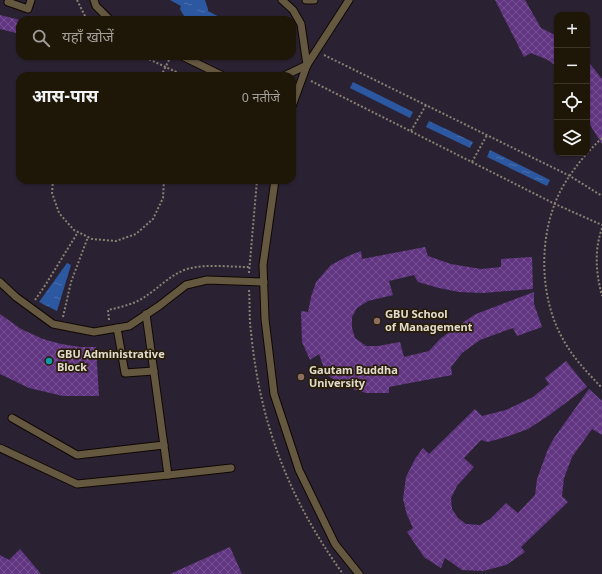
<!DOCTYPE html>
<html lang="hi">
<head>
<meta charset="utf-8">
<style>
  :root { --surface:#1e1606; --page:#2b2314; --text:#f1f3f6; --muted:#a19f9b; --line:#3c3528 }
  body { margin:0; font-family:Georgia,"Noto Sans Devanagari",serif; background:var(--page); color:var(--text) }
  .controls { position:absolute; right:12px; top:12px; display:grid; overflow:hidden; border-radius:8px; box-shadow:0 1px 3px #0004 }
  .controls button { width:36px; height:36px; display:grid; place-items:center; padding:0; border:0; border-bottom:1px solid var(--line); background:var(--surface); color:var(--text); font:20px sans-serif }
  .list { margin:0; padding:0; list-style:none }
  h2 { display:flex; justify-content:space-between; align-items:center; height:52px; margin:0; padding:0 16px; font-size:17px }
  h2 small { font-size:13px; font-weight:400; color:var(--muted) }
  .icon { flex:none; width:22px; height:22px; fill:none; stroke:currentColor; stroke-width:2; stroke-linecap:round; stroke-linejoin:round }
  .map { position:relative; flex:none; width:602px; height:574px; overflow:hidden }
  .search { position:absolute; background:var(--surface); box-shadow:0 1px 3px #0004; left:16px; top:16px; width:280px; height:44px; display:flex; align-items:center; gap:10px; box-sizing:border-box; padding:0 14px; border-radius:12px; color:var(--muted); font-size:15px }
  .panel { position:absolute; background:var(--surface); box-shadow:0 1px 3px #0004; left:16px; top:72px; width:280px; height:112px; border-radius:12px }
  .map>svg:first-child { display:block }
</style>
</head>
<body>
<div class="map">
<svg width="602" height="574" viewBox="0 0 602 574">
  <defs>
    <pattern id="water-ripples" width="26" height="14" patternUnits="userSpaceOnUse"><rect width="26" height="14" fill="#2b58a0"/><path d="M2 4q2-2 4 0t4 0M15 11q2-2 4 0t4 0" fill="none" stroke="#496fac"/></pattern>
    <pattern id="building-cross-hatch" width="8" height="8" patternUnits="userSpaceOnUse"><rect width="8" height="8" fill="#613581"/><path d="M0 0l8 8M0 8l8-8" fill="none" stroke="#775292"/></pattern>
  </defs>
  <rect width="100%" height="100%" fill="#281d08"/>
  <!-- education -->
  <path fill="#2a2232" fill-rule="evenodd" d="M0,0H602V574H0ZM557,15H587V153H557ZM20,20H292V56H20ZM20,76H292V180H20Z"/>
  <!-- water -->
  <g fill="url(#water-ripples)">
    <path d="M170,0H205L208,9V11L225,20H212L205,17L202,20C188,20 187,22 180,9L181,6Z"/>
    <polygon points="353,82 413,112 410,118 350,88"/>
    <polygon points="429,121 473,142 470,148 426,127"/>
    <polygon points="490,150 550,180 547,186 487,157"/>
    <polygon points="67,263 71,265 57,311 39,302"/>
  </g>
  <!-- building -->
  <g fill="url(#building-cross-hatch)">
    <polygon points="495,0 525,0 541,28 557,36 557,67 548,60 531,53 524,57"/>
    <polygon points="0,15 20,20 20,34 0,29"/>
    <polygon points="587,60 602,79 602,144 587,120"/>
    <polygon points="425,247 428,256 451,264 481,269 501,267 501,259 532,257 533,289 483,293 459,292 439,288 418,282 414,275 389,281 393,295 368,301 357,308 352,317 352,328 355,338 366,346 378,346 400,342 404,357 429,351 440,339 465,321 476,314 534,292 534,304 542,327 517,336 513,328 480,340 462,353 451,367 452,375 389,387 389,393 366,393 343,386 326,374 319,354 310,360 302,342 301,311 308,312 311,297 316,282 331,265 348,256 361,251 362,259"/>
    <polygon points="0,314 21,329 43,339 61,344 80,347 96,347 99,396 63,396 29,388 0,374"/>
    <polygon points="566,361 587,387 548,416 528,429 509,436 488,442 481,440 464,458 474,467 457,486 451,498 452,509 458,518 466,524 480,525 490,519 506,503 518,513 535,495 537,479 548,449 554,438 589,389 602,401 602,435 592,429 572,457 564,478 562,496 568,502 521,547 525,552 506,565 483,571 462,570 445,558 441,568 424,557 407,532 413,528 407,515 403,499 406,477 415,459 423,448 429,454 475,409 482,416 506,410 533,397 549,384 545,378"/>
    <polygon points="230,547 242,574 170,574"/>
    <polygon points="20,549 41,574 0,574 0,555 9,560"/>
  </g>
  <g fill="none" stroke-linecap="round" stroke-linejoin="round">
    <!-- service casing -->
    <g stroke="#100700" stroke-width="9">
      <g id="service">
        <polyline points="94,0 96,6 110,20"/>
        <polyline points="282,0 293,10 301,24 307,65"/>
        <polyline points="306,0 314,0"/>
        <polyline points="8,2 28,9 31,0"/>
        <polyline points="182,56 223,76"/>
        <polyline points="284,76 307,65"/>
        <polyline points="292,106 307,65 349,0"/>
        <polyline points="275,180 263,265 265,319 274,394 299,470 335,544 359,574"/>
        <polyline points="0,282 16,297 53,324 94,332 129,326 159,306 186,285 207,280 264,282"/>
        <polyline points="117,328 125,373 154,371"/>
        <polyline points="12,418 77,455 164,445"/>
        <polyline points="0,448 77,484 168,475 146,314"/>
        <polyline points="168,475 231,468"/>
      </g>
    </g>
    <!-- path -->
    <g stroke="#8a8170" stroke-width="2" stroke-dasharray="2 2" stroke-linecap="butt">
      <polyline points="77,0 87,20"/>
      <polyline points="324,55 570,176 602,196"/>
      <polyline points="142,56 185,76"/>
      <polyline points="161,76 171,56"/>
      <polyline points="311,81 555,204 602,225"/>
      <polyline points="411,131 426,105"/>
      <path d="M602,138C586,153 573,169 562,188C538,232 538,297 564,341C574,359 588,373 602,388"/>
      <polyline points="472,162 487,135"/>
      <polyline points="53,180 52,193 59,213 74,230 92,239 116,241 136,234 153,219 163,198 164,180"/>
      <path d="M602,228C594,251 596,273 602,296"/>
      <polyline points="249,273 257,180"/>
      <path d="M249,290C250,304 249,318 251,332C260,424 289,499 343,574"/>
      <polyline points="35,300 46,284 78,232"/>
      <polyline points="63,317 71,282 88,237"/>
      <path d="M109,320L108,310C121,307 135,304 146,296C160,287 173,272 191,268C209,264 231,267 250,267"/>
    </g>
    <!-- service -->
    <use href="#service" stroke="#645841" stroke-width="7"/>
  </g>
  <!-- markers -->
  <g fill="#8d6e63" stroke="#281d08" stroke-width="1.5">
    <circle cx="377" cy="321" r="4"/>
    <circle cx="301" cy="377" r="4"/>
  </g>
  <circle fill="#0f9aa8" stroke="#281d08" stroke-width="1.5" cx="49" cy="361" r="4"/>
  <g text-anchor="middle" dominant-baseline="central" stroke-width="3.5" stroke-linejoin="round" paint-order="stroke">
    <!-- poi labels -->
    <g font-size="11" font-weight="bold" fill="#e1dacd" stroke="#281d08" text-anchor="start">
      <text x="385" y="315">GBU School<tspan x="385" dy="13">of Management</tspan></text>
      <text x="57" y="355">GBU Administrative<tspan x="57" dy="13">Block</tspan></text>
      <text x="309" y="371">Gautam Buddha<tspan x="309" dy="13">University</tspan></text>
    </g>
  </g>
</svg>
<div class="controls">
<button>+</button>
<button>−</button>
<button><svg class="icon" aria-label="locate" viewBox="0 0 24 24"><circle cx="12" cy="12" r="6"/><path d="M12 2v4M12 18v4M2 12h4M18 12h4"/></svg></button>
<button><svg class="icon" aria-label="layers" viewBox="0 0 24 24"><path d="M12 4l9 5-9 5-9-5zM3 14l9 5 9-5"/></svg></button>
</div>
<div class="search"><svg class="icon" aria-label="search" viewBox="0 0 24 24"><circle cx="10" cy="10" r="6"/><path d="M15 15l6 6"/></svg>यहाँ खोजें</div>
<section class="panel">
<h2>आस-पास<small>0 नतीजे</small></h2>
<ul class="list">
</ul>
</section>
</div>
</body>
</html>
